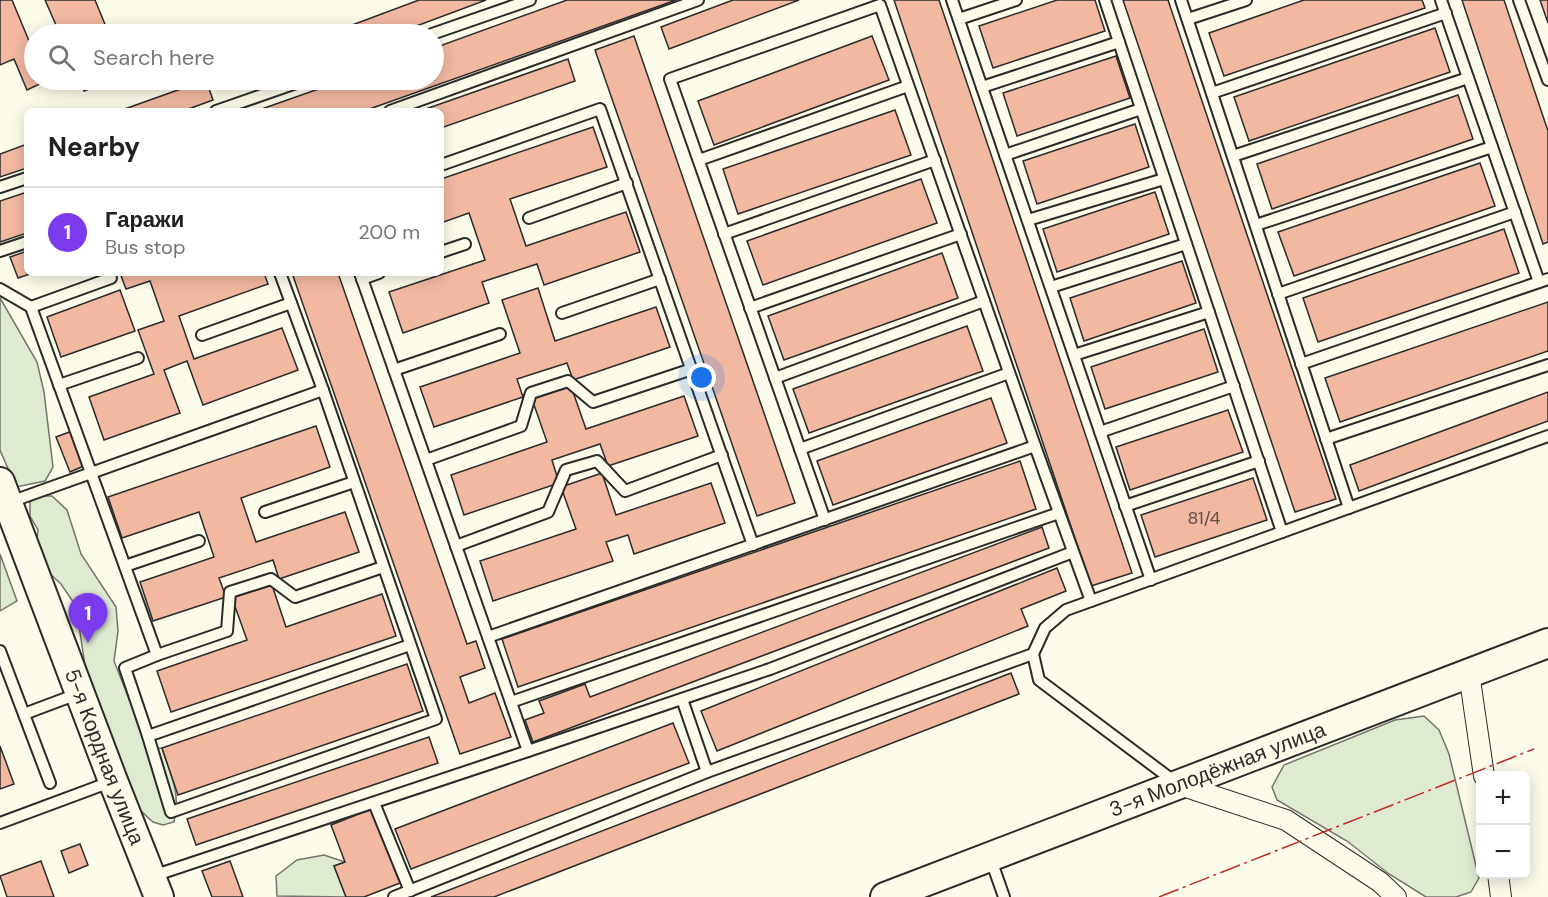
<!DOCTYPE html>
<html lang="en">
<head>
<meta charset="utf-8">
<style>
  :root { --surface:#fff; --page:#f6f6f6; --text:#202124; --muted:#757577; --line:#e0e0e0; --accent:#7c3aed }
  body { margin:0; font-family:"DM Sans",sans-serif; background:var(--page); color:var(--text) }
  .controls { position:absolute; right:18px; bottom:18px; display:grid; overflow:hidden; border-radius:9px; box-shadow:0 3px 15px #0003 }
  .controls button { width:54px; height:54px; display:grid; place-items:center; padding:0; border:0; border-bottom:2px solid var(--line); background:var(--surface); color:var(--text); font:30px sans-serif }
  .you { position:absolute; left:702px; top:378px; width:21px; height:21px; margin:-15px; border:4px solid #fff; border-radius:50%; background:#1a73e8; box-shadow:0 0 0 9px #1a73e833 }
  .badge { display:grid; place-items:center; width:39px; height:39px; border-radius:50%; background:var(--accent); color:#fff; font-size:20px; font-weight:700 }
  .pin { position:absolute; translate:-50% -50px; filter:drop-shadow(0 2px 3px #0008) }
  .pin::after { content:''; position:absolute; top:32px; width:21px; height:18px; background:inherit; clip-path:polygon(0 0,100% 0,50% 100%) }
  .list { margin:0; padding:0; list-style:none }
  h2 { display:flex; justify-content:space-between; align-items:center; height:78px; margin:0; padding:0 24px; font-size:26px }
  h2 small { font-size:20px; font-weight:400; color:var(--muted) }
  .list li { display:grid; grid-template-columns:39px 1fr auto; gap:18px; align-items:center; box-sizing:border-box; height:90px; padding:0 24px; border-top:2px solid var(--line) }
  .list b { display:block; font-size:22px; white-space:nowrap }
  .list p { margin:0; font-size:20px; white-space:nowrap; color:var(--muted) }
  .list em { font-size:20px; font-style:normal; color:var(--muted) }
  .icon { flex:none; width:33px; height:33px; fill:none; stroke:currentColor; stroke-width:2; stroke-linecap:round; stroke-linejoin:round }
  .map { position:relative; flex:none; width:1548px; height:897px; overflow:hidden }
  .search { position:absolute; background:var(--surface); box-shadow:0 3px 15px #0003; left:24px; top:24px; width:420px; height:66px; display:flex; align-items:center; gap:15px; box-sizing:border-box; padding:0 21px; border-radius:33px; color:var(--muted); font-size:22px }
  .panel { position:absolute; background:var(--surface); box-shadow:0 3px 15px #0003; left:24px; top:108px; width:420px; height:168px; border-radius:9px }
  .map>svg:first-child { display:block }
</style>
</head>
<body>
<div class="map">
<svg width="1548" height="897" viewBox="0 0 1548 897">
  <rect width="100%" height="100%" fill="#fdfbea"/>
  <!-- green -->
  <g fill="#deebd1" stroke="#74746e" stroke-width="1.5">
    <polygon points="0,298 37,362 44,392 53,467 45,481 16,487 0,450"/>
    <path d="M39,496H52L67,510L81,554L116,607L118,631L114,661L142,732L155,749L162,748C171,777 181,792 174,822L163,825L153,822L130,801L92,712L76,606L61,584L48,572L36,549L38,530L30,516V502Z"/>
    <polygon points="0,554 17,601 0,611"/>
    <polygon points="1424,716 1439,730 1449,754 1479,878 1471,892 1456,897 1426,897 1389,874 1347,841 1277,800 1272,787 1284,765 1395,720"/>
    <polygon points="324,855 345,862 334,866 346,897 277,896 276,876 297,860"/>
  </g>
  <!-- building -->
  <g fill="#f2b8a0" stroke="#2b2b2b" stroke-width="1.5">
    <polygon points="0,0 12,0 34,53 34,80 45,80 46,81 27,90 14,59 0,65"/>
    <polygon points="45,0 95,0 109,34 60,34"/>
    <polygon points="419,0 486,0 395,34 328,34"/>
    <polygon points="567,0 676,0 364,111 256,111 344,80 434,80 434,48"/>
    <polygon points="733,0 799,0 669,49 661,27"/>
    <polygon points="894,0 939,0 1132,573 1091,586"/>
    <polygon points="1057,0 1095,0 1105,31 993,68 979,26"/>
    <polygon points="1123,0 1168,0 1336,499 1295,512"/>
    <polygon points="1304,0 1422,0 1425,8 1224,76 1209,33"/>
    <polygon points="1462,0 1504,0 1548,131 1548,242 1543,244"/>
    <polygon points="1540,0 1548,0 1548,23"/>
    <polygon points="1435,28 1450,72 1249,141 1234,97"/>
    <polygon points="634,36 795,503 757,516 595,50"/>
    <polygon points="872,36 889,80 714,145 698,101"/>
    <polygon points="1116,56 1130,98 1017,136 1003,93"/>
    <polygon points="568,59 575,81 441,128 441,111 420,111"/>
    <polygon points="79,80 107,80 108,82 84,91"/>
    <polygon points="206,80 213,100 183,111 119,111"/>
    <polygon points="246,80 276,80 250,89"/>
    <polygon points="1458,95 1473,139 1272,209 1257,164"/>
    <polygon points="895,110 911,155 738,214 723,169"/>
    <polygon points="1135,124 1149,167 1037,204 1023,161"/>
    <polygon points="593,127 607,167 510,199 526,246 626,212 640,252 544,285 537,264 482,282 489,303 403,333 389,292 485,260 469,213 441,223 441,179"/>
    <polygon points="27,144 27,168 0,177 0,154"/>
    <polygon points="1480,163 1495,206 1294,276 1278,232"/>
    <polygon points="921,179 937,223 763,285 747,241"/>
    <polygon points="27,192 27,233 0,242 0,201"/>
    <polygon points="1155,192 1169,234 1057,272 1043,229"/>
    <polygon points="1504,229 1519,273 1318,342 1303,298"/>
    <polygon points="27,251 27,273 33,273 18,278 10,257"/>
    <polygon points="942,253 958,298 784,360 768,316"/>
    <polygon points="1182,261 1196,303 1084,341 1070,298"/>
    <polygon points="120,273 164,273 165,275 171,273 264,273 268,284 179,316 194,359 282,328 298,370 203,405 187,361 164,370 180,413 104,440 89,397 154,374 138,330 164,321 150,281 126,289"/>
    <polygon points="292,273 338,273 467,644 476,641 485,668 460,677 469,703 495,693 511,737 460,754"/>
    <polygon points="538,288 555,341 656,307 670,347 573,380 567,363 517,379 523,397 434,427 420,387 520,353 502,300"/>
    <polygon points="120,290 135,331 61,357 47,317"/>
    <polygon points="1548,302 1548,351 1340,422 1325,378"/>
    <polygon points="967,326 983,371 809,433 793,389"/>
    <polygon points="1204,329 1218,372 1105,409 1091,367"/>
    <polygon points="571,386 586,429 684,396 698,436 608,466 600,444 552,460 559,483 464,515 451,475 547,442 532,399"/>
    <polygon points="1548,392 1548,421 1359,491 1350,465"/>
    <polygon points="991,398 1007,443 833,505 817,461"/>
    <polygon points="1228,410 1243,452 1130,490 1116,447"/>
    <polygon points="316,426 330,467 241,498 256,542 345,512 359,552 279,579 273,560 219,578 226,597 153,621 140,582 214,557 199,512 122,538 108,497"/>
    <polygon points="72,431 86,465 70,472 56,437"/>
    <polygon points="1020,461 1036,509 518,687 502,639"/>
    <polygon points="602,473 616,515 711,483 725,523 634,554 628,535 606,542 613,561 493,601 480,561 576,529 561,487"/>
    <polygon points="1253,478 1267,520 1155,557 1141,515"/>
    <polygon points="1042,527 1049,548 533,742 525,720 544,713 539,701 585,684 590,697"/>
    <polygon points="1057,568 1066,591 1021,609 1028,626 717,751 701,711"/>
    <polygon points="272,585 286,627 382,594 396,636 171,712 157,671 247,640 232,598"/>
    <polygon points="407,664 423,711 178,795 162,748"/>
    <polygon points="1011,673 1019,694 494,897 431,897"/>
    <polygon points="673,723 689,763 411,869 395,829"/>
    <polygon points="429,737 438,763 196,845 187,819"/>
    <polygon points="0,746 14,784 0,789"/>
    <polygon points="371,809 400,883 364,897 346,897 334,866 345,862 331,825"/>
    <polygon points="80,844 88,865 69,873 61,851"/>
    <polygon points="41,861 54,897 7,897 0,876"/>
    <polygon points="230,861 243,897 212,897 202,871"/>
  </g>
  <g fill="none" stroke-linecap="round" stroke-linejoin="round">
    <!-- service casing -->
    <g stroke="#2b2b2b" stroke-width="14">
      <g id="service">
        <polyline points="952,0 1151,580"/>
        <polyline points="1105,0 1282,532"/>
        <polyline points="1181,0 1349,508"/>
        <polyline points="1441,0 1539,282"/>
        <polyline points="1519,0 1548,80"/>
        <polyline points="959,19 1016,0"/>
        <polyline points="1188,19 1246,0"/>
        <polyline points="432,34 530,0"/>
        <polyline points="982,87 1119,42"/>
        <polyline points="1212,93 1446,13"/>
        <polyline points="216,111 305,80"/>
        <polyline points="390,111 698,0"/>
        <polyline points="1005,155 1141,109"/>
        <polyline points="1233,156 1468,78"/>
        <polyline points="699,160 908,86"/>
        <polyline points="441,165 600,109 753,545"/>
        <polyline points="0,187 27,178"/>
        <polyline points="529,218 627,183"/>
        <polyline points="1028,220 1164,179"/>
        <polyline points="1256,225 1492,147"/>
        <polyline points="724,234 935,160"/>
        <polyline points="0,251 27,242"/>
        <polyline points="441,252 465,244"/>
        <polyline points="360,273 488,637"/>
        <polyline points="362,279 379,273"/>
        <polyline points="1051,287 1186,244"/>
        <polyline points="0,289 31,307 157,655 125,668 148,736 410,645"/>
        <polyline points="1278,294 1515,212"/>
        <polyline points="31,307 111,278"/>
        <polyline points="750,308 961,234"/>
        <polyline points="562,313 660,279"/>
        <polyline points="202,335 291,303"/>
        <polyline points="1074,355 1209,312"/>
        <polyline points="1301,364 1548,279"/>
        <polyline points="394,370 500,334"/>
        <polyline points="775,378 984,301"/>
        <polyline points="59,385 138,358"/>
        <polyline points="1100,432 1234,386"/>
        <polyline points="1326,439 1548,365"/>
        <polyline points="1035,446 1091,601"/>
        <polyline points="800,449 1009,373"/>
        <polyline points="426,460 521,426 531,393 568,381 593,402 692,369"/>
        <polyline points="10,502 323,390"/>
        <polyline points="1125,506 1259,461"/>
        <polyline points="265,512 354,482"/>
        <polyline points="456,546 548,512 566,470 597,461 625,491 722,455"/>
        <polyline points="125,566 199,541"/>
        <polyline points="0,651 50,783"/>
        <polyline points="157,655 227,631 230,592 271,579 295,597 383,567"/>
        <polyline points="682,699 707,772"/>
        <polyline points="511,702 1059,513"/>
        <polyline points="24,714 80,693"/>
        <polyline points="148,736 171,812 436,719 323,390 280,273"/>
        <polyline points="528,751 770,669 1073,552"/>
        <polyline points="1175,782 1039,680 1033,654 1045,628 1066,610 1548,436"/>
        <polyline points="374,803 410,891"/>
        <polyline points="0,823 113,781"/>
        <polyline points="990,857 1004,897"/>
        <polyline points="153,876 528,751 488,637 1035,446 880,5 670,79 825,520"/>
        <polyline points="394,897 707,772 1033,654"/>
      </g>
    </g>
    <!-- minor casing -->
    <g stroke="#2b2b2b" stroke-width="22">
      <g id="minor">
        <polyline points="1469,673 1484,776"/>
        <polyline points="1177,784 1286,820 1380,882 1396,897"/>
        <polyline points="1498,874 1501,897"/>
      </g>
    </g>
    <!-- secondary casing -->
    <g stroke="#2b2b2b" stroke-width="32">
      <g id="secondary">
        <path id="s1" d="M0,482L113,781L159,897"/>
        <path id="s2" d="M885,897L1548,643"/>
      </g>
    </g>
    <!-- service -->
    <use href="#service" stroke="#fdfbea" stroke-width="10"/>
    <!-- minor -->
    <use href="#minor" stroke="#fdfbea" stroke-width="20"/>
    <!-- secondary -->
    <use href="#secondary" stroke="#fdfbea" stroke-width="28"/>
    <!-- power -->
    <polyline stroke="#c62828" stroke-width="1.5" stroke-dasharray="21 4.5 3 4.5" stroke-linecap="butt" points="1159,897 1534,749"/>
  </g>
  <g text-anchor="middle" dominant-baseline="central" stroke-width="4.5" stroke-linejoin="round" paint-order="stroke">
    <!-- number labels -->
    <g font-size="18" fill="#5d4e48">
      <text x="1204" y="518">81/4</text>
    </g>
    <!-- street labels -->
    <g font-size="21" fill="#2b2b2b" stroke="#fdfbea">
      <text stroke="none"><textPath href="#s1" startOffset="294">5-я Кордная улица</textPath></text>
      <text stroke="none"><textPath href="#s2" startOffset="356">3-я Молодёжная улица</textPath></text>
    </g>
  </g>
</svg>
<div class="controls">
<button>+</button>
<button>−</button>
</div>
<div class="you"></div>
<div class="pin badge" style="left:88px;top:643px">1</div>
<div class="search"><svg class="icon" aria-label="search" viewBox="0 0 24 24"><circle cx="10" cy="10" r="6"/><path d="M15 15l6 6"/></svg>Search here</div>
<section class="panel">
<h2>Nearby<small></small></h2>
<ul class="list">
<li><span class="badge">1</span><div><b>Гаражи</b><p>Bus stop</p></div><em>200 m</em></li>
</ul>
</section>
</div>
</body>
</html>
